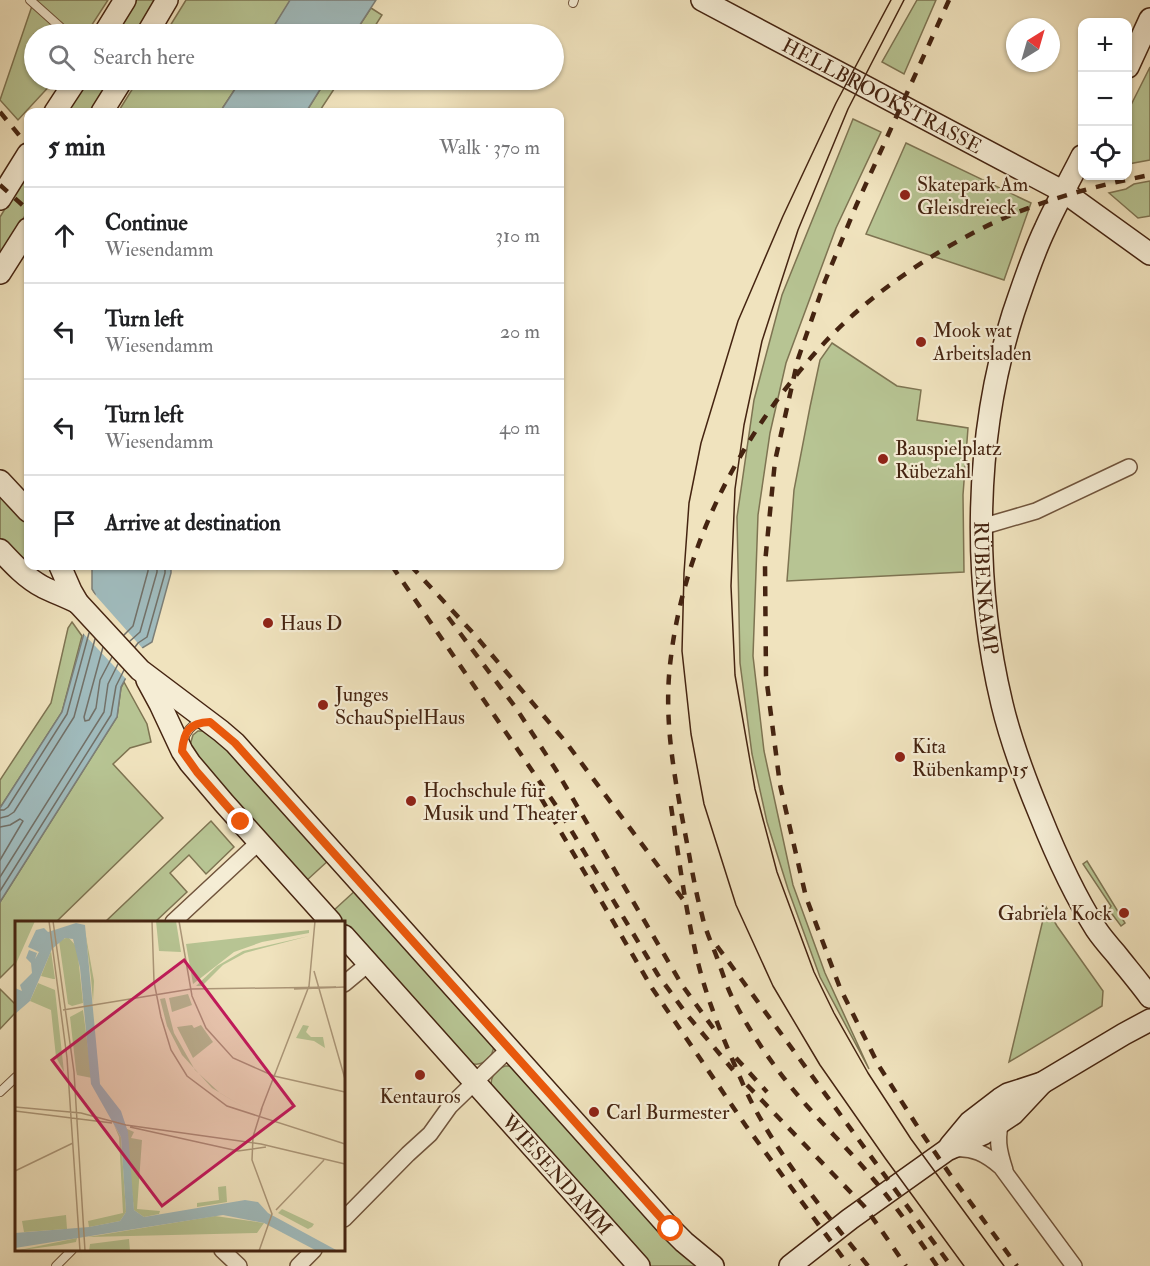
<!DOCTYPE html>
<html lang="en">
<head>
<meta charset="utf-8">
<style>
  :root { --surface:#fff; --page:#f6f6f6; --text:#202124; --muted:#757577; --line:#e0e0e0 }
  body { margin:0; font-family:"IM FELL Double Pica",serif; background:var(--page); color:var(--text) }
  .controls { position:absolute; right:18px; top:18px; display:grid; overflow:hidden; border-radius:12px; box-shadow:0 2px 4px #0004 }
  .controls button { width:54px; height:54px; display:grid; place-items:center; padding:0; border:0; border-bottom:2px solid var(--line); background:var(--surface); color:var(--text); font:30px sans-serif }
  .compass { position:absolute; left:1006px; top:18px; width:54px; height:54px; border-radius:50%; background:var(--surface); box-shadow:0 2px 4px #0004; rotate:37deg }
  .stop { position:absolute; width:18px; height:18px; margin:-14px; border:4px solid #ea580c; border-radius:50%; background:#fff }
  .stop.end { background:#ea580c; border-color:#fff; box-shadow:0 2px 6px #0008 }
  .list { margin:0; padding:0; list-style:none }
  h2 { display:flex; justify-content:space-between; align-items:center; height:78px; margin:0; padding:0 24px; font-size:26px }
  h2 small { font-size:20px; font-weight:400; color:var(--muted) }
  .list li { display:grid; grid-template-columns:39px 1fr auto; gap:18px; align-items:center; box-sizing:border-box; height:96px; padding:0 24px; border-top:2px solid var(--line) }
  .list b { display:block; font-size:22px; white-space:nowrap }
  .list p { margin:0; font-size:20px; white-space:nowrap; color:var(--muted) }
  .list em { font-size:20px; font-style:normal; color:var(--muted) }
  .icon { flex:none; width:33px; height:33px; fill:none; stroke:currentColor; stroke-width:2; stroke-linecap:round; stroke-linejoin:round }
  .map { position:relative; flex:none; width:1150px; height:1266px; overflow:hidden }
  .search { position:absolute; background:var(--surface); box-shadow:0 2px 4px #0004; left:24px; top:24px; width:540px; height:66px; display:flex; align-items:center; gap:15px; box-sizing:border-box; padding:0 21px; border-radius:33px; color:var(--muted); font-size:22px }
  .panel { position:absolute; background:var(--surface); box-shadow:0 2px 4px #0004; left:24px; top:108px; width:540px; height:462px; border-radius:12px }
  .map>svg:first-child { display:block }
</style>
</head>
<body>
<div class="map">
<svg width="1150" height="1266" viewBox="0 0 1150 1266">
  <rect width="100%" height="100%" fill="#f0e3be"/>
  <filter id="stains"><feTurbulence type="fractalNoise" baseFrequency=".00333" numOctaves="4"/><feColorMatrix values="0 0 0 0 .2 0 0 0 0 .09 0 0 0 0 .02 0 0 0 .5 -.17"/></filter>
  <radialGradient id="worn" r=".72"><stop offset=".6" stop-color="#630" stop-opacity="0"/><stop offset="1" stop-color="#630" stop-opacity=".3"/></radialGradient>
  <!-- green -->
  <g fill="#b7c493" stroke="#7e7452" stroke-width="1.5">
    <polygon points="34,0 108,0 86,34 34,34 34,80 55,80 18,120 0,100"/>
    <polygon points="136,0 159,0 138,34 114,34"/>
    <polygon points="186,0 291,0 269,34 165,34"/>
    <polygon points="917,0 936,0 904,74 882,62"/>
    <polygon points="371,8 382,15 370,34 354,34"/>
    <polygon points="1150,67 1150,160 1128,164 1128,111"/>
    <polygon points="86,80 111,80 90,112 65,112"/>
    <polygon points="138,80 241,80 220,112 118,112"/>
    <polygon points="326,80 340,80 319,112 306,112"/>
    <polygon points="853,119 881,132 836,228 786,363 770,433 758,515 753,656 764,751 793,885 825,973 869,1069 820,977 788,889 767,822 752,754 740,663 737,517 754,400 782,295"/>
    <polygon points="906,143 1031,203 1004,280 866,234"/>
    <polygon points="28,171 28,211 0,256 0,217"/>
    <polygon points="1150,181 1150,216 1138,218 1109,193 1126,189 1134,184"/>
    <polygon points="832,343 897,386 921,390 917,420 968,428 963,495 964,572 787,581 794,490 810,407 820,360"/>
    <polygon points="0,495 14,506 28,522 28,562 19,561 0,539"/>
    <polygon points="72,622 82,636 62,712 0,808 0,780 51,703 68,628"/>
    <polygon points="124,682 147,724 151,742 130,748 113,764 163,818 56,922 16,922 16,962 0,978 0,902 117,717 121,688"/>
    <polygon points="198,731 206,731 215,735 330,859 306,881 204,768 190,745 193,735"/>
    <polygon points="211,821 234,847 206,874 189,855 170,873 187,892 155,922 105,922"/>
    <polygon points="1087,861 1125,923 1121,926 1109,910 1111,906 1083,864"/>
    <path d="M357,889L494,1043C494,1060 479,1070 465,1060L333,911Z"/>
    <polygon points="1046,907 1057,926 1103,991 1102,1006 1009,1062"/>
    <polygon points="0,989 16,1005 16,1012 0,1029"/>
    <path d="M505,1066H512L701,1266H651L493,1091C488,1080 494,1070 505,1066Z"/>
  </g>
  <!-- water -->
  <g fill="#a0bbbd" stroke="#7c7f78" stroke-width="1.5">
    <polygon points="290,0 376,0 354,34 269,34"/>
    <polygon points="241,80 326,80 306,112 220,112"/>
    <polygon points="92,566 171,566 171,573 152,642 142,648 121,687 117,717 0,902 0,808 62,712 95,594 92,589"/>
  </g>
  <!-- pier -->
  <polygon fill="#f0e3be" points="89,588 144,650 128,681 81,631 92,594"/>
  <g fill="none" stroke-linecap="round" stroke-linejoin="round">
    <!-- shore -->
    <g stroke="#727067" stroke-width="1.5">
      <polyline points="124,635 133,626 148,571 148,566"/>
      <polyline points="130,641 140,632 157,572 157,566"/>
      <polyline points="103,647 84,717 85,721 89,720 96,708 100,680 112,657"/>
      <polyline points="135,647 138,643 147,637 165,573 165,566"/>
      <polyline points="0,810 4,810 8,807 67,714 89,633"/>
      <polyline points="0,818 8,816 14,812 74,717 95,639"/>
      <polyline points="0,827 10,825 20,819 23,821 0,860"/>
      <polyline points="0,877 104,712 108,684 118,664"/>
      <polyline points="0,891 111,715 116,686 124,670"/>
    </g>
    <!-- lane casing -->
    <g stroke="#70543c" stroke-width="10">
      <g id="lane">
        <polyline points="30,0 68,34"/>
        <polyline points="573,3 574,0"/>
        <path d="M183,742C185,733 192,723 202,722"/>
        <polyline points="0,1092 16,1077"/>
        <polyline points="56,1266 72,1250"/>
      </g>
    </g>
    <!-- street casing -->
    <g stroke="#70543c" stroke-width="18">
      <g id="street">
        <polyline points="981,527 1036,511 1129,467"/>
        <polyline points="173,922 259,842"/>
        <polyline points="344,984 368,964"/>
        <path d="M1003,1117C995,1136 999,1152 1005,1170"/>
        <path d="M953,1149C973,1147 986,1154 1001,1167L1074,1266"/>
        <polyline points="344,1219 408,1154 430,1134 450,1106 509,1049"/>
        <polyline points="222,1250 239,1266"/>
        <polyline points="298,1266 314,1250"/>
      </g>
    </g>
    <!-- secondary casing -->
    <g stroke="#452411" stroke-width="24">
      <g id="secondary">
        <path id="s1" d="M702,0L1064,192L1150,254"/>
        <polyline points="104,34 125,0"/>
        <polyline points="147,34 167,0"/>
        <polyline points="1128,67 1150,19"/>
        <polyline points="55,112 76,80"/>
        <polyline points="102,112 122,80"/>
        <path id="s2" d="M1082,156C1070,180 1056,204 1045,229C1032,256 1023,285 1013,314C974,437 972,579 1002,704C1011,742 1025,779 1040,815C1056,855 1073,893 1096,929C1102,938 1109,946 1116,954C1127,968 1139,982 1150,997"/>
        <polyline points="0,199 28,154"/>
        <polyline points="0,273 28,229"/>
        <polyline points="0,481 28,511"/>
        <path d="M0,550C13,564 26,578 43,587C55,593 67,597 78,603"/>
        <polyline points="60,566 71,591 78,603 140,670 221,731 235,743 667,1225 684,1242 713,1266"/>
        <polyline points="147,680 160,704 182,751 190,763 224,803 331,922"/>
        <path id="s3" d="M344,936L639,1266"/>
        <polyline points="950,1146 970,1122 1000,1099 1008,1094 1042,1083 1124,1034 1150,1020"/>
        <polyline points="790,1266 850,1219 947,1150 983,1134 1013,1114 1042,1083"/>
      </g>
    </g>
    <!-- lane -->
    <use href="#lane" stroke="#f5edd5" stroke-width="8"/>
    <!-- street -->
    <use href="#street" stroke="#f5edd5" stroke-width="15"/>
    <!-- secondary -->
    <use href="#secondary" stroke="#f5edd5" stroke-width="21"/>
    <!-- tram -->
    <g stroke="#452411" stroke-width="1.5">
      <polyline points="891,0 836,103 783,216 738,321 701,443 689,503 684,573 682,651 691,734 704,804 736,905 773,986 820,1065 885,1158 964,1266"/>
      <polyline points="904,0 848,109 798,230 762,341 744,425 735,489 731,586 735,675 755,789 777,872 814,972 834,1013 868,1073 911,1139 1004,1266"/>
    </g>
    <!-- rail -->
    <g stroke="#452411" stroke-width="4.5" stroke-dasharray="10 10" stroke-linecap="butt">
      <polyline points="949,0 856,206 825,281 798,359 775,461 765,563 766,676 780,785 806,897 840,988 879,1066 921,1132 949,1173 1017,1266"/>
      <polyline points="0,112 28,146"/>
      <polyline points="0,185 28,210"/>
      <polyline points="392,566 559,810 658,975 688,1016 733,1070"/>
      <polyline points="411,566 474,634 565,741 685,902"/>
      <polyline points="448,617 516,708 556,770 682,985 716,1032"/>
      <polyline points="541,798 652,988 746,1126 849,1266"/>
      <path d="M671,806C678,852 684,899 694,945C702,985 717,1024 733,1061C740,1077 746,1092 754,1107C785,1165 827,1215 868,1266"/>
      <polyline points="717,946 951,1266"/>
      <polyline points="736,1058 767,1092"/>
      <polyline points="747,1085 864,1206 879,1227 906,1266"/>
      <path d="M937,1266C917,1237 897,1207 874,1180C853,1154 829,1131 807,1106C778,1073 751,1035 731,995C725,982 721,968 716,955C711,942 705,929 702,915C695,890 691,864 686,838C676,785 665,731 669,676C679,551 741,432 826,341C868,297 921,260 975,232C1030,203 1089,187 1150,175"/>
    </g>
  </g>
  <g fill="none" stroke-linecap="round" stroke-linejoin="round">
    <!-- route -->
    <path stroke="#ea580c" stroke-width="8" d="M241,822L197,772L182,751C184,731 189,723 210,722L235,743L671,1229"/>
  </g>
  <!-- markers -->
  <g fill="#8f2418" stroke="#f5edd5" stroke-width="2">
    <circle cx="905" cy="195" r="6"/>
    <circle cx="921" cy="342" r="6"/>
    <circle cx="883" cy="459" r="6"/>
    <circle cx="268" cy="623" r="6"/>
    <circle cx="323" cy="705" r="6"/>
    <circle cx="900" cy="757" r="6"/>
    <circle cx="411" cy="801" r="6"/>
    <circle cx="1124" cy="913" r="6"/>
    <circle cx="420" cy="1075" r="6"/>
    <circle cx="594" cy="1112" r="6"/>
  </g>
  <g text-anchor="middle" dominant-baseline="central" stroke-width="4.5" stroke-linejoin="round" paint-order="stroke">
    <!-- street labels -->
    <g font-size="20" fill="#452411" stroke="#f5edd5">
      <text stroke="none"><textPath href="#s1" startOffset="204">HELLBROOKSTRASSE</textPath></text>
      <text stroke="none"><textPath href="#s2" startOffset="450">RÜBENKAMP</textPath></text>
      <text stroke="none"><textPath href="#s3" startOffset="320">WIESENDAMM</textPath></text>
    </g>
    <!-- poi labels -->
    <g font-size="20" fill="#452411" stroke="#f5edd5" text-anchor="start">
      <text x="917" y="184">Skatepark Am<tspan x="917" dy="23">Gleisdreieck</tspan></text>
      <text x="933" y="330">Mook wat<tspan x="933" dy="23">Arbeitsladen</tspan></text>
      <text x="895" y="448">Bauspielplatz<tspan x="895" dy="23">Rübezahl</tspan></text>
      <text x="280" y="623">Haus D</text>
      <text x="335" y="694">Junges<tspan x="335" dy="23">SchauSpielHaus</tspan></text>
      <text x="912" y="746">Kita<tspan x="912" dy="23">Rübenkamp 15</tspan></text>
      <text x="423" y="790">Hochschule für<tspan x="423" dy="23">Musik und Theater</tspan></text>
      <text x="1112" y="913" text-anchor="end">Gabriela Kock</text>
      <text x="420" y="1096" text-anchor="middle">Kentauros</text>
      <text x="606" y="1112">Carl Burmester</text>
    </g>
  </g>
  <!-- overview -->
  <g transform="translate(15 921)">
    <rect width="330" height="330" fill="#f0e3be"/>
    <path d="M0,0H20L0,45ZM141,0H161L166,31L144,30ZM294,9V12L247,21L219,31L178,63L171,23ZM70,10L79,60L78,81L76,57ZM294,15L230,32L208,44L187,65H181L202,45L228,30ZM53,16L62,26L68,82L57,85L53,83L44,20ZM36,30L40,58H38L26,55ZM23,62L40,69L49,151L41,136L36,89L15,80ZM173,73L177,84L157,91L154,77ZM150,77L159,112L180,149L205,172L230,187L197,167L167,134L152,105L145,78ZM68,89L77,157L62,154L61,149L55,96ZM177,104L179,107L186,104L198,121L178,137L162,106ZM288,104L294,105L291,111L296,116H308L310,127L299,120L281,117ZM99,204L106,216L111,291L105,300L74,306L73,300L108,292L104,216ZM110,207L119,211L116,217L127,219L122,288L145,290L144,293L129,296L119,289ZM203,266L211,265L212,281L182,286V282L204,279ZM267,288L299,303L297,306L293,308L263,292ZM51,294L52,308L9,311L7,300ZM200,295L249,302L242,312L73,316ZM62,317L61,321L45,324L0,330ZM114,318L115,330H120H74L75,323Z" fill="#b7c493"/>
    <path d="M61,2L70,4L71,14L85,163L106,190L113,211L119,289L129,296L230,279L243,281L253,292L323,330H302L249,302L208,294L0,327V312L74,306L105,300L111,291L106,216L76,163L65,47L58,18L50,17L37,28L15,80L0,93V67L7,70L5,64L17,52L16,42L11,37L14,29L22,32L20,38L24,31L13,26L21,9L29,7L33,11Z" fill="#a0bbbd"/>
    <path fill="none" stroke="#ac9779" stroke-width="1.5" d="M34,0L52,137L65,330M38,0L59,151L70,330M137,0L139,61L146,96L156,129L172,155L212,185L330,223M164,0L177,75L191,107L218,137L259,155M299,50L330,158M279,68L330,66M48,89L176,68L321,66M259,155L330,171M0,186L66,192L111,204L246,223L330,243M246,189L294,65L300,0M0,190L97,202M115,206L223,230L251,226M0,250L58,222M261,289L309,239M244,330L257,293L237,239L238,216L247,187"/>
    <path fill="#c2185b" fill-opacity="0.15" stroke="#c2185b" stroke-width="3" d="M169,39L279,185L147,285L37,139Z"/>
    <rect width="330" height="330" fill="none" stroke="#452411" stroke-width="3"/>
  </g>
  <rect width="100%" height="100%" filter="url(#stains)"/>
  <rect width="100%" height="100%" fill="url(#worn)"/>
</svg>
<div class="controls">
<button>+</button>
<button>−</button>
<button><svg class="icon" aria-label="locate" viewBox="0 0 24 24"><circle cx="12" cy="12" r="6"/><path d="M12 2v4M12 18v4M2 12h4M18 12h4"/></svg></button>
</div>
<svg class="compass" viewBox="-18 -18 36 36"><path d="M0-13l5 13h-10z" fill="#e53935"/><path d="M0 13l5-13h-10z" fill="#757577"/></svg>
<div class="stop" style="left:671px;top:1229px"></div>
<div class="stop end" style="left:241px;top:822px"></div>
<div class="search"><svg class="icon" aria-label="search" viewBox="0 0 24 24"><circle cx="10" cy="10" r="6"/><path d="M15 15l6 6"/></svg>Search here</div>
<section class="panel">
<h2>5 min<small>Walk · 370 m</small></h2>
<ul class="list">
<li><svg class="icon" aria-label="ahead" viewBox="0 0 24 24"><path d="M12 20V5M6 11l6-6 6 6"/></svg><div><b>Continue</b><p>Wiesendamm</p></div><em>310 m</em></li>
<li><svg class="icon" aria-label="left" viewBox="0 0 24 24"><path d="M17 20v-9H6M10 6l-5 5 5 5"/></svg><div><b>Turn left</b><p>Wiesendamm</p></div><em>20 m</em></li>
<li><svg class="icon" aria-label="left" viewBox="0 0 24 24"><path d="M17 20v-9H6M10 6l-5 5 5 5"/></svg><div><b>Turn left</b><p>Wiesendamm</p></div><em>40 m</em></li>
<li><svg class="icon" aria-label="arrive" viewBox="0 0 24 24"><path d="M6 21V4h12l-3 4 3 4H6"/></svg><div><b>Arrive at destination</b></div></li>
</ul>
</section>
</div>
</body>
</html>
